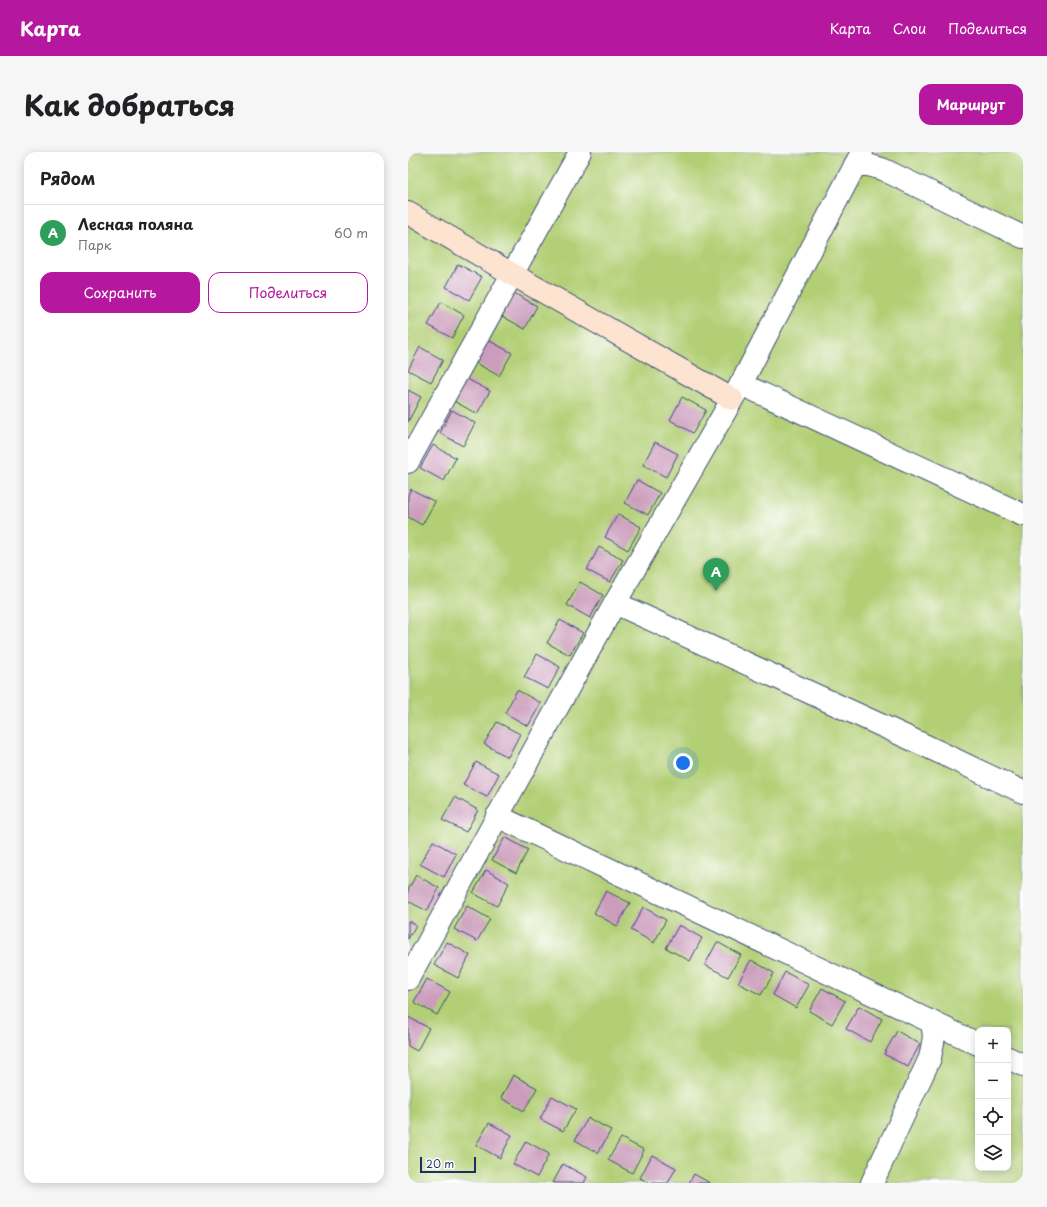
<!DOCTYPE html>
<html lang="ru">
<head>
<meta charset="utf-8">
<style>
  :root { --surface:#fff; --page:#f6f6f6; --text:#202124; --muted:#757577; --line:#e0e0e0; --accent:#b5179e }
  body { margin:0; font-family:"Playpen Sans",sans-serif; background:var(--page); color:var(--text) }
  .controls { position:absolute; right:12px; bottom:12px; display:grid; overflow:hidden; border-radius:8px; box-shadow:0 2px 10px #0003 }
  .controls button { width:36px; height:36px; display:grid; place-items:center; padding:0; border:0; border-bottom:1px solid var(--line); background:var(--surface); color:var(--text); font:20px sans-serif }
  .scale { position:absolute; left:12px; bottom:10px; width:56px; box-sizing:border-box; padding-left:4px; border:2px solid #1b2f5e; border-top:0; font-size:11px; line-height:14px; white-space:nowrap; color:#1b2f5e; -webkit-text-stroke:3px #fff; paint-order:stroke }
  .you { position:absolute; left:275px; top:611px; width:14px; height:14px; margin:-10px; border:3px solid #fff; border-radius:50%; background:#1a73e8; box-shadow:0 0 0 6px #1a73e833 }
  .badge { display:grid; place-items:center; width:26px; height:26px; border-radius:50%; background:var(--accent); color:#fff; font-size:13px; font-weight:700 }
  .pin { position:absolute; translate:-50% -33px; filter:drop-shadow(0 1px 2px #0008) }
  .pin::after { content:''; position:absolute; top:21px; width:14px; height:12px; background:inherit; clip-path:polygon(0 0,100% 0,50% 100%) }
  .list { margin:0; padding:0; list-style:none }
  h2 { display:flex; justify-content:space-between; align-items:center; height:52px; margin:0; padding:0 16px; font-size:17px }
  h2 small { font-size:13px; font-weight:400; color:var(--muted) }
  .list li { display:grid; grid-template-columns:26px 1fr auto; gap:12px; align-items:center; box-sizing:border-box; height:56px; padding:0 16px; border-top:1px solid var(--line) }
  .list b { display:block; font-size:15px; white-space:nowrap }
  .list p { margin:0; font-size:13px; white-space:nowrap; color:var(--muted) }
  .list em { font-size:13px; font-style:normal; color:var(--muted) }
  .actions { display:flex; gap:8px; padding:12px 16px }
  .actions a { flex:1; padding:9px 0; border:1px solid var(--accent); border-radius:12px; text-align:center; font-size:14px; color:var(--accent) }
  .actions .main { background:var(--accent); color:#fff }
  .icon { flex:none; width:22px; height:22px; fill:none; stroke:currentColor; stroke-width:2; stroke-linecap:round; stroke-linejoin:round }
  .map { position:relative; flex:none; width:615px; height:1031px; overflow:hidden; border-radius:12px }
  header { display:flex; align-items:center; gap:24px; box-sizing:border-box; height:56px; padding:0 20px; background:var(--accent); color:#fff }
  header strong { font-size:19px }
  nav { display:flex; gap:22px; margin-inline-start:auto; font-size:14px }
  .intro { display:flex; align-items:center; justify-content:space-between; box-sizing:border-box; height:96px; padding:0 24px }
  h1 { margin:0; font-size:28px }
  .button { padding:10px 18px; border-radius:12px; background:var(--accent); color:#fff; font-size:14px; font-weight:700 }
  main { display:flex; gap:24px; padding:0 24px }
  aside { flex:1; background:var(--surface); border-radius:12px; box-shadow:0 2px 10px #0003 }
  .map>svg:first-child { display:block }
</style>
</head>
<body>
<header>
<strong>Карта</strong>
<nav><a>Карта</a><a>Слои</a><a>Поделиться</a></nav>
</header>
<div class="intro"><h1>Как добраться</h1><a class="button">Маршрут</a></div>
<main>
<aside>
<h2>Рядом<small></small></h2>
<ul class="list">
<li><span class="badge" style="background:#2e9e5b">A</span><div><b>Лесная поляна</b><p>Парк</p></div><em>60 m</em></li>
</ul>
<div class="actions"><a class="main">Сохранить</a><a>Поделиться</a></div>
</aside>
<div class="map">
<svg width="615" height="1031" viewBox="0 0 615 1031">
  <rect width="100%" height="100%" fill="#fff"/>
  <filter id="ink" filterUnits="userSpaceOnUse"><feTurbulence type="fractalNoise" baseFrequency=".025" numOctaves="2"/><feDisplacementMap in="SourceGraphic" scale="8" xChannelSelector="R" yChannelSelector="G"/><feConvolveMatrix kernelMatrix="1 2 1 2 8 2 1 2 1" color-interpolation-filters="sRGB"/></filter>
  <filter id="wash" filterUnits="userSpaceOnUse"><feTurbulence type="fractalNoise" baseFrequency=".012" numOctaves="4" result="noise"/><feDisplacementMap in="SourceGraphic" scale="16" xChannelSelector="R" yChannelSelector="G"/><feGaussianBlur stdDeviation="0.9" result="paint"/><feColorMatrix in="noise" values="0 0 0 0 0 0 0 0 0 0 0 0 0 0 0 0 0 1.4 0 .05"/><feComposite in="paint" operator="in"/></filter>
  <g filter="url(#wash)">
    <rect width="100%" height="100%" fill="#f6eddb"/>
    <!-- green -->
    <path fill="#b2cf75" stroke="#667f6a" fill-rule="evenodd" d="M0,0H615V1031H0ZM570,878H600V1016H570Z"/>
    <g id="blocks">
      <!-- building -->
      <g fill="#cb9cbb">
        <polygon points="50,112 74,125 61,148 38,135"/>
        <polygon points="106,141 129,154 117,177 94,164"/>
        <polygon points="33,150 56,163 44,186 20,173"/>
        <polygon points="80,188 104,201 91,224 68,211"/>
        <polygon points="12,195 35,208 23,230 0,218"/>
        <polygon points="59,227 82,239 69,262 46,249"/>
        <polygon points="0,238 13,245 0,270"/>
        <polygon points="274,245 298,258 285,281 262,268"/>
        <polygon points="44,258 67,271 55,294 32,281"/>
        <polygon points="247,290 270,302 258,325 235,313"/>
        <polygon points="25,293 48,306 36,329 12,316"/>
        <polygon points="229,328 252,341 240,363 217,351"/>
        <polygon points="3,337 27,350 14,373 0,365 0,343"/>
        <polygon points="210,362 233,375 220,398 197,385"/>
        <polygon points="191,395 215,408 202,430 179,418"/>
        <polygon points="172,430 195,443 182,466 159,453"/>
        <polygon points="152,468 175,481 162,503 139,491"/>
        <polygon points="129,502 152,515 140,537 116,525"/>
        <polygon points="109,538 133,551 120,574 97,561"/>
        <polygon points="89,570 112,582 100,605 76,592"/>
        <polygon points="68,610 91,622 79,645 55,633"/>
        <polygon points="47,645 70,658 58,680 34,668"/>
        <polygon points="97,685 120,698 108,721 84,708"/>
        <polygon points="25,689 48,702 36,725 12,712"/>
        <polygon points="78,718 101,731 89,754 65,741"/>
        <polygon points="8,723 31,736 19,759 0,749 0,738"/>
        <polygon points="198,739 222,751 209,774 186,761"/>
        <polygon points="59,754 82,767 69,789 46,777"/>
        <polygon points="235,755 258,768 246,791 223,778"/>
        <polygon points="0,769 8,773 0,787"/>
        <polygon points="271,773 294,786 282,809 258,796"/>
        <polygon points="39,790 62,803 50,826 26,813"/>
        <polygon points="309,790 333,803 320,825 297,813"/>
        <polygon points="343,808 366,821 353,843 330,831"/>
        <polygon points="377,820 401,833 388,856 365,843"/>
        <polygon points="19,827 42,840 29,863 6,850"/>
        <polygon points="414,836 437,849 424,872 401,859"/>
        <polygon points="451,854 474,867 462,890 438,877"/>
        <polygon points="0,865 21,876 9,899 0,894"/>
        <polygon points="489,879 512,892 500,915 476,902"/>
        <polygon points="105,923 129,936 116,959 93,946"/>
        <polygon points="144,944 168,957 155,979 132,967"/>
        <polygon points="180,966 203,978 190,1001 167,988"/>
        <polygon points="81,971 104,983 92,1006 68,993"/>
        <polygon points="213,986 236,998 224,1021 200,1008"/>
        <polygon points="118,989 141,1002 129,1025 105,1012"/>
        <polygon points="244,1003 268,1016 260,1031 241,1031 232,1026"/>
        <polygon points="155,1012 179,1025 176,1031 145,1031"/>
        <polygon points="286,1022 302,1031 281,1031"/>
      </g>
    </g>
  </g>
  <g filter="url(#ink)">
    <use href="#blocks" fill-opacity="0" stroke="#3c4c71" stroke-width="1"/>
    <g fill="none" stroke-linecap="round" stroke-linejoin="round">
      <!-- street casing -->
      <g stroke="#3c4c71" stroke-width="24">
        <g id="street">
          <polyline points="447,13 460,13 474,17 615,85"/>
          <polyline points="333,232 615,363"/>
          <polyline points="0,310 172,0"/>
          <polyline points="207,451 516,593 615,640"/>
          <polyline points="89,664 570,892"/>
          <polyline points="0,827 207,451 333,232 454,0"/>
          <polyline points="600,906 615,913"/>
          <polyline points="464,1031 522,906 526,885 524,870"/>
        </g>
      </g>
      <!-- secondary casing -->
      <g stroke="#3c4c71" stroke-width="24">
        <polyline id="secondary" points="0,61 104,122 324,247"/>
      </g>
      <!-- street -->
      <use href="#street" stroke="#fff" stroke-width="22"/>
      <!-- secondary -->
      <use href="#secondary" stroke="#fde4d1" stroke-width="22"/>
    </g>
  </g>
</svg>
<div class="controls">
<button>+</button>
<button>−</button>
<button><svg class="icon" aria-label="locate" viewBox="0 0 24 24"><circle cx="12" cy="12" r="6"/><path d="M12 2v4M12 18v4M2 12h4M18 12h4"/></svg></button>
<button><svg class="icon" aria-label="layers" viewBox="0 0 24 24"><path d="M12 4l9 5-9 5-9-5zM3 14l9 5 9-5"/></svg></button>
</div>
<div class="scale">20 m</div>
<div class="you"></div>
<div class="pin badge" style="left:308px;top:439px;background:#2e9e5b">A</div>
</div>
</main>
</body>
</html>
